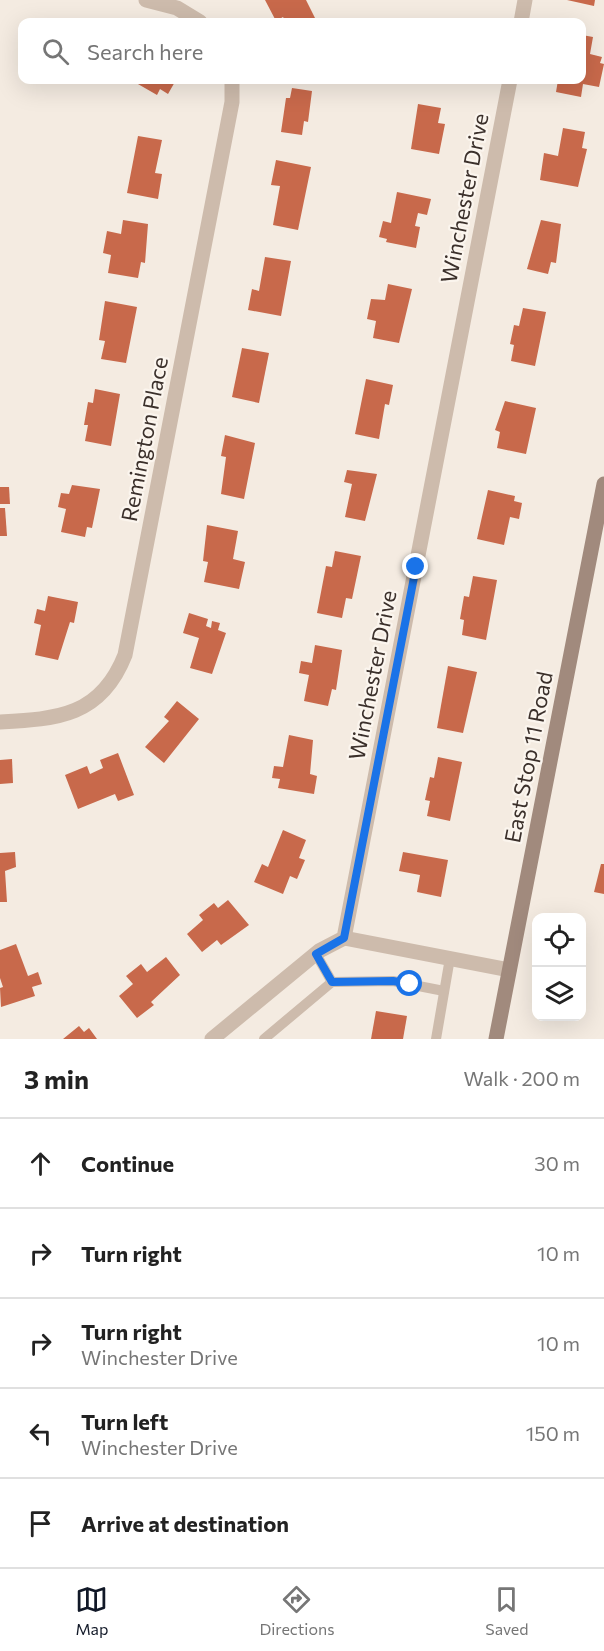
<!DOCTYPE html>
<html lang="en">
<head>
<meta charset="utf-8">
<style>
  :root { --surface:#fff; --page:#f2f2f2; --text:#222; --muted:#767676; --line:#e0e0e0; --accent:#111827 }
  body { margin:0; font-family:Commissioner,sans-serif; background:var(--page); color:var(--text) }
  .controls { position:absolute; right:18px; bottom:18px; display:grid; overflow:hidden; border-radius:12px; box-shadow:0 6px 24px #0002 }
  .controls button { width:54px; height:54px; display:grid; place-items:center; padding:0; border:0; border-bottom:2px solid var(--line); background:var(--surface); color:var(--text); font:30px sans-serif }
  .stop { position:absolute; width:18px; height:18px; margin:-14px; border:4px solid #1a73e8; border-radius:50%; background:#fff }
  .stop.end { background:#1a73e8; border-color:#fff; box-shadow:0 2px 6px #0008 }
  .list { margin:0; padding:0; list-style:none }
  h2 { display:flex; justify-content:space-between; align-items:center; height:78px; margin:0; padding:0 24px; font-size:26px }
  h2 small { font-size:20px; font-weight:400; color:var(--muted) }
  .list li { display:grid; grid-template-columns:39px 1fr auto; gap:18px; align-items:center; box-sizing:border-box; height:90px; padding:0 24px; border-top:2px solid var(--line) }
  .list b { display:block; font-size:22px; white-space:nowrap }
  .list p { margin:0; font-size:20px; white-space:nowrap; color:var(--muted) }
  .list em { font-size:20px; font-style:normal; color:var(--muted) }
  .icon { flex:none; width:33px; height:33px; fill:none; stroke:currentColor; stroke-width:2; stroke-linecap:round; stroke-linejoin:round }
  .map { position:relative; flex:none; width:604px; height:1039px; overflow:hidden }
  .search { position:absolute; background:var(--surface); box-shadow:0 6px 24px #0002; left:18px; right:18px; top:18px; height:66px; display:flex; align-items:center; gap:15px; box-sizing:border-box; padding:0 21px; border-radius:12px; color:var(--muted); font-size:22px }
  .sheet { height:528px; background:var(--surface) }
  nav { display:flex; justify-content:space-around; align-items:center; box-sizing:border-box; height:84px; border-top:2px solid var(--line); background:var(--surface); font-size:16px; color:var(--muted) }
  nav a { display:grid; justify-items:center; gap:3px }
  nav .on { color:var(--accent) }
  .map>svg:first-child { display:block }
</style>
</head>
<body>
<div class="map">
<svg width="604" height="1039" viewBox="0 0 604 1039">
  <rect width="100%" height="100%" fill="#f4ebe1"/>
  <!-- building -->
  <g fill="#c8694b">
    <polygon points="265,0 306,0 317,22 286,22 283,17 276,21"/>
    <polygon points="567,0 595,0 594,6"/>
    <polygon points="582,35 593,37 590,54 602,57 600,63 604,64 599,87 583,84 581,97 556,92 558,80 582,80"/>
    <polygon points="131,80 176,80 168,94 160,89 157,95"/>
    <polygon points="292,88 312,91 308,122 304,121 302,135 281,132 286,98 290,98"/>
    <polygon points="418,104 441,108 438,123 445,124 439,154 411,149"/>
    <polygon points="563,128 585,132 582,148 587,149 578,187 540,180 544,153 558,156"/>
    <polygon points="138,136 162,140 155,173 162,174 158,199 127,193"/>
    <polygon points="276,160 311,167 298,230 273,225 280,186 271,185"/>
    <polygon points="397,192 431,199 427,215 418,213 415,226 420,227 416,248 386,242 387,239 379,237 383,221 391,223"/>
    <polygon points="123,220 148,224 145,263 141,262 138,278 108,273 111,255 103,253 107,231 121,234"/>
    <polygon points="541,220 561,224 556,263 551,262 548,274 527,269"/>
    <polygon points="265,257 291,261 281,316 248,310 252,289 259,291"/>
    <polygon points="388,284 412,289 399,343 373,338 376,321 367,319 371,299 385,300"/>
    <polygon points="105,301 137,307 126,363 101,359 105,341 99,340"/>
    <polygon points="523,308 546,312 535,366 511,361 514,345 510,344 514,325 519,326"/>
    <polygon points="242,348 269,353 259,403 232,397"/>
    <polygon points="366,379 393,385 389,405 385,404 379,439 355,434"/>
    <polygon points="95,389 120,394 111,446 85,441 88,425 84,425 88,402 93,403"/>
    <polygon points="505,401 536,408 526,454 497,448 500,432 495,430"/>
    <polygon points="225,435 255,443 244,499 221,494 226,457 221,456"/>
    <polygon points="347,470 377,474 365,521 345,517 352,484 344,482"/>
    <polygon points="72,485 100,489 92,528 87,527 85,537 61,532 66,509 58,507 61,493 69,494"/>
    <polygon points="0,487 9,487 10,504 0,504"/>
    <polygon points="488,490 515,496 514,501 522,503 519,519 510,517 504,545 477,539"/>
    <polygon points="0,508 5,508 7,536 0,536"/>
    <polygon points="207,525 238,531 233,559 245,562 239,589 204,582 208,562 203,561"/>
    <polygon points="335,551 361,556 352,599 346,598 342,618 317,613 326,566 332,567"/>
    <polygon points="473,576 497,580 486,640 462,635 464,620 460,619 464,596 469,597"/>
    <polygon points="48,596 78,602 74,623 70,622 58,660 35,655 41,625 34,623 37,609 45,611"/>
    <polygon points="189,613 208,619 206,626 211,628 212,621 220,623 218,630 226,633 212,674 190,668 199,638 183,633"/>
    <polygon points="315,645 342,650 336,690 332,689 328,706 304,701 309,675 299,673 301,661 312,663"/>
    <polygon points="448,666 477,672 463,733 437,728"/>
    <polygon points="177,701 199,719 164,763 145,747 169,721 164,717"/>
    <polygon points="289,735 313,740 310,774 317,776 314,794 278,788 280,779 272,778 274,766 283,767"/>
    <polygon points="118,753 134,795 118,801 115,794 78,809 65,775 87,766 90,774 103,768 100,760"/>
    <polygon points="438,757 462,762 450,821 427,816 430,801 425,800 430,777 434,778"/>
    <polygon points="12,759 13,783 0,784 0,760"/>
    <polygon points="283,830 306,840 299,858 305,860 297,879 290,876 283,894 254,882 262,864 268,867"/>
    <polygon points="15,852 16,867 5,871 7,902 0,902 0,853"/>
    <polygon points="403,852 448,860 441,897 417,892 420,875 399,871"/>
    <polygon points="601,864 604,864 604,894 594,892"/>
    <polygon points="228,900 249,925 221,945 217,940 202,952 187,934 203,920 199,915 214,903 218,908"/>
    <polygon points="16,944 28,976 38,972 42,984 32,987 35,996 1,1007 0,988 3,987 0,978 0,950"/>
    <polygon points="166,957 180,975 151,1002 154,1005 137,1018 119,996 133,984 126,976 141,964 147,972"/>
    <polygon points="376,1011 407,1016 403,1039 371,1039"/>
    <polygon points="79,1026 84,1032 89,1028 97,1039 63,1039"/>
  </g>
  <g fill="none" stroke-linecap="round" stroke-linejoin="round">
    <!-- lane -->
    <g stroke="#cdbbac" stroke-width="10">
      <polyline points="316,954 332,982"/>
      <polyline points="264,1039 332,982 393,981 444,991"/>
      <polyline points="436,1039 450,958"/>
    </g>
    <!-- street -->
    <g stroke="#cdbbac" stroke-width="15">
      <polyline points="146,0 177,8 200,22"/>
      <polyline points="521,22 525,0"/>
      <path d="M0,722C58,719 101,716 125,655L232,102V80"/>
      <polyline points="344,938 509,970"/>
      <polyline points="212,1039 319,951 344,938 510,80"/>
    </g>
    <!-- secondary -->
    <polyline stroke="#a18a7d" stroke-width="15" points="496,1039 604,484"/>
  </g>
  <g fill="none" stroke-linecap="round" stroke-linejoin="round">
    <!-- route -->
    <polyline stroke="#1a73e8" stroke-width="8" points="410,984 393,981 332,982 316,954 344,938 416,567"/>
  </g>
  <g text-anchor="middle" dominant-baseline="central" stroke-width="4.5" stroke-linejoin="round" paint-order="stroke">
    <!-- street labels -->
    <g font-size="22" fill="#3b302b" stroke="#fbf5ee">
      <text transform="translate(464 198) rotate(-79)">Winchester Drive</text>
      <text transform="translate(144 439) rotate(-79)">Remington Place</text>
      <text transform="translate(372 675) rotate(-79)">Winchester Drive</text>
      <text transform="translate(528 757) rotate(-79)">East Stop 11 Road</text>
    </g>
  </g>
</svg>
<div class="controls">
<button><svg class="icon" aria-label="locate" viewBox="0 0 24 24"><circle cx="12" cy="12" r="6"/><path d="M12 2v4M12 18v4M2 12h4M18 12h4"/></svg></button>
<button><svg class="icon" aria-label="layers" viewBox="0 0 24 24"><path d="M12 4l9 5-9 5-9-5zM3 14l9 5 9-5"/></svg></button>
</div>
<div class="stop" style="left:410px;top:984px"></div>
<div class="stop end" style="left:416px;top:567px"></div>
<div class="search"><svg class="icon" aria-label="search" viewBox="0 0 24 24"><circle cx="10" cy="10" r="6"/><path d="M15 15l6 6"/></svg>Search here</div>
</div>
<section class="sheet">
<h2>3 min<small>Walk · 200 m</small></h2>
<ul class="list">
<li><svg class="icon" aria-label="ahead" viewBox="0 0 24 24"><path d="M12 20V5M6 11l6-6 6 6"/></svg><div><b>Continue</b></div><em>30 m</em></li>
<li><svg class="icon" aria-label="right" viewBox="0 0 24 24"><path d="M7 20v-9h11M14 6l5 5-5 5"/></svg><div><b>Turn right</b></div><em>10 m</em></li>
<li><svg class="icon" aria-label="right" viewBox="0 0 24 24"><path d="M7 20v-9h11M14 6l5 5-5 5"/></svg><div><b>Turn right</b><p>Winchester Drive</p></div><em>10 m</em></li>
<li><svg class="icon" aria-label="left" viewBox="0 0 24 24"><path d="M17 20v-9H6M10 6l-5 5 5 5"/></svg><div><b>Turn left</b><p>Winchester Drive</p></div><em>150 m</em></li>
<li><svg class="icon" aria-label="arrive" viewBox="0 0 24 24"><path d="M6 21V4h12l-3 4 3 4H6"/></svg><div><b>Arrive at destination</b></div></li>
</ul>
</section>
<nav>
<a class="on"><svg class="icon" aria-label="map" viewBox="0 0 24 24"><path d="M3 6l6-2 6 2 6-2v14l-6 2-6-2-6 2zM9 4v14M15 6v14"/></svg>Map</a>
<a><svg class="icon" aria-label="directions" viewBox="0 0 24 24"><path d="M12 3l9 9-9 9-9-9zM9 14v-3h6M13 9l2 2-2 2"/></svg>Directions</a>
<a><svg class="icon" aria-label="saved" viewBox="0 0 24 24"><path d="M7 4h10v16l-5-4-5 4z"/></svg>Saved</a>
</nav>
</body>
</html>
